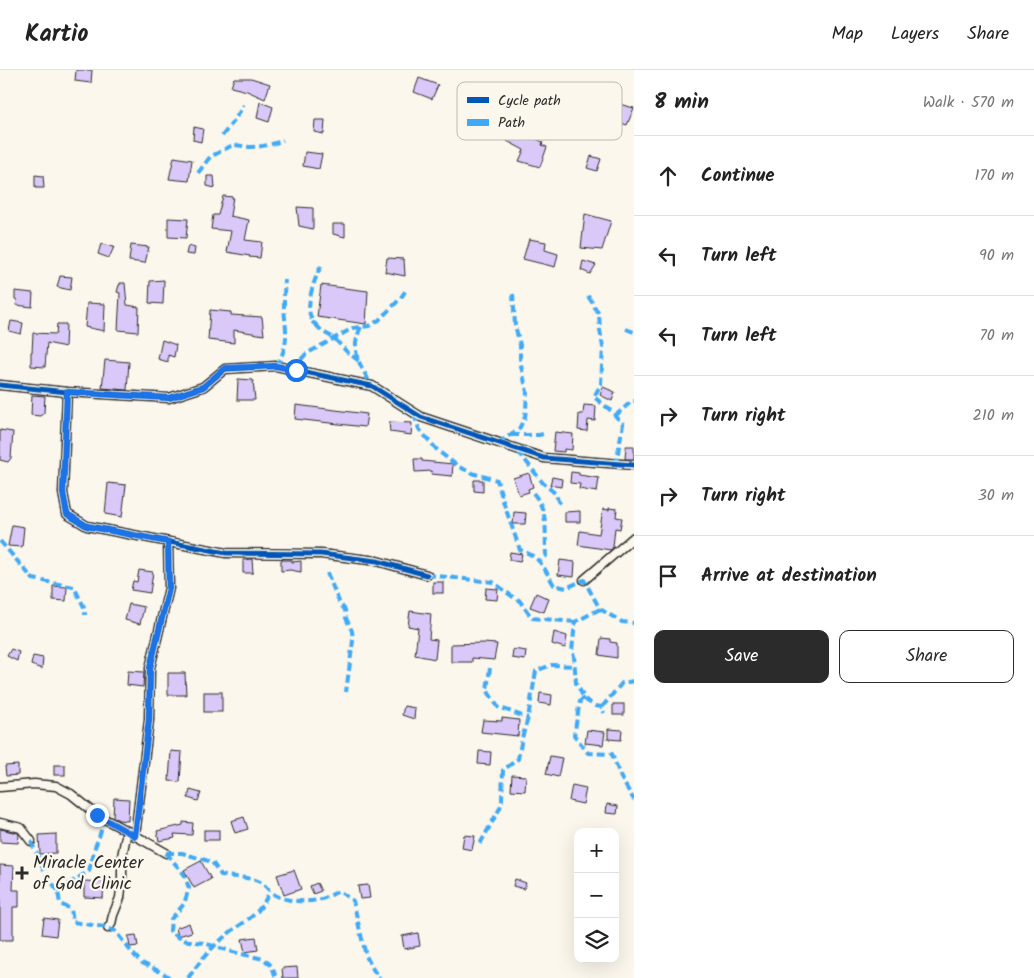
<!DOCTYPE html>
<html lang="en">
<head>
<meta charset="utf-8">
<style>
  :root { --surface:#fff; --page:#f6f6f6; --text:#222; --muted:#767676; --line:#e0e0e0; --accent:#2b2b2b }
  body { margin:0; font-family:Kalam,sans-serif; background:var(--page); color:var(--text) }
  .controls { position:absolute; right:15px; bottom:15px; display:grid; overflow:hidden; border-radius:10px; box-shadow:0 5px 20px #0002 }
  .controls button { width:45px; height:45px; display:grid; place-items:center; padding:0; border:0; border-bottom:1px solid var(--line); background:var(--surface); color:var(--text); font:25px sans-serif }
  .stop { position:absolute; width:15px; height:15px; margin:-11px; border:4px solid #1a73e8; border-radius:50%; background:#fff }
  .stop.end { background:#1a73e8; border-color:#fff; box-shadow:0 1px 5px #0008 }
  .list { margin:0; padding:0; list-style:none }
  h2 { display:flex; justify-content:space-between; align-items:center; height:65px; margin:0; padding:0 20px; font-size:21px }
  h2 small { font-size:16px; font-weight:400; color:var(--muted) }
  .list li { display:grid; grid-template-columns:32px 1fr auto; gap:15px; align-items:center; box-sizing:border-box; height:80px; padding:0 20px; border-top:1px solid var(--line) }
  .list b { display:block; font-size:19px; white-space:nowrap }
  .list em { font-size:16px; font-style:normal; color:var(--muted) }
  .actions { display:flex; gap:10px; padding:15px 20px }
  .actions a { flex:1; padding:11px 0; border:1px solid var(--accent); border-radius:10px; text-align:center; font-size:18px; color:var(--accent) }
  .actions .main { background:var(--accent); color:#fff }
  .icon { flex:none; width:28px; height:28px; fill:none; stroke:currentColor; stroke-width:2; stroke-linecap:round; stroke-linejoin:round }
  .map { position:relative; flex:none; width:634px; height:908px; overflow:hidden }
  header { display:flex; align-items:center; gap:30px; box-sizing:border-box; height:70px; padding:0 25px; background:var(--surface); border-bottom:1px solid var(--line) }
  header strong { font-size:24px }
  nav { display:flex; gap:28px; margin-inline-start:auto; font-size:18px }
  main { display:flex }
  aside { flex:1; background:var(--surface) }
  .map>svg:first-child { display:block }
</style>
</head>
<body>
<header>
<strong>Kartio</strong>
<nav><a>Map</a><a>Layers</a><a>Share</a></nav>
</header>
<main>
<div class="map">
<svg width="634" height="908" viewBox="0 0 634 908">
  <rect width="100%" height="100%" fill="#fbf7ec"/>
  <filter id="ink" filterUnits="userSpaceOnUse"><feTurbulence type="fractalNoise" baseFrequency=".02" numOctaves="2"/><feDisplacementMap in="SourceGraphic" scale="10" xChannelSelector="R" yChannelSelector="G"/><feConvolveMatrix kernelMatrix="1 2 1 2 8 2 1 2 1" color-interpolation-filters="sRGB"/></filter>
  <g filter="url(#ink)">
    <!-- building -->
    <g fill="#dac8f9" stroke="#2b2b2b">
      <polygon points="76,0 92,0 91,13 75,11"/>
      <polygon points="234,8 251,8 270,14 265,29 247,21 231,17"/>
      <polygon points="419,8 438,15 432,29 414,22"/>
      <polygon points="260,32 273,37 269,52 257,48"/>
      <polygon points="619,34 634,38 627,55 614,51"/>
      <polygon points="315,50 325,50 324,64 314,62"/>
      <polygon points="194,57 203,59 201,72 193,70"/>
      <polygon points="513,58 543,72 542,75 547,77 540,97 519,91 524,80 507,71"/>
      <polygon points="305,82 322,84 319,99 303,96"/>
      <polygon points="591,86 601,89 597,101 587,98"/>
      <polygon points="174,87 192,90 189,111 169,109"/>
      <polygon points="35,105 43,106 44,118 35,118"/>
      <polygon points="207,106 214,106 215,118 207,116"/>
      <polygon points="223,126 233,127 230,146 249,150 245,170 262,172 260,188 249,187 250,186 227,182 231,161 211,159 213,145 218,145"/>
      <polygon points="297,137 313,138 313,159 299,156"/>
      <polygon points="585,144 611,151 602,180 581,178"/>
      <polygon points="168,148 188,149 186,168 168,167"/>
      <polygon points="333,154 345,154 345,167 333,164"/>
      <polygon points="529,169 546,172 545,180 558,184 555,197 523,189"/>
      <polygon points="101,174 114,177 109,188 98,184"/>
      <polygon points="131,175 149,177 145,193 129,191"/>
      <polygon points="188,176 195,178 194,185 186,184"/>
      <polygon points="387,188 404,189 405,206 385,202"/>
      <polygon points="583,191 596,195 590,204 581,200"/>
      <polygon points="60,206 72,207 70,220 57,217"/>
      <polygon points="164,210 163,234 149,233 150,211"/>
      <polygon points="120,213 125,213 127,235 139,237 138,262 118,260 120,223 117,222 119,215 120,215"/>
      <polygon points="321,215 368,221 366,254 317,247"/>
      <polygon points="15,221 33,223 32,237 16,235 17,230 15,229"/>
      <polygon points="87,233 105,234 104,261 85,257"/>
      <polygon points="210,240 231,242 231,245 262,247 264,265 234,260 234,273 208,270"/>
      <polygon points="11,251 23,253 21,264 9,261"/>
      <polygon points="57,254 66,254 65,277 47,273 45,297 31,296 31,282 32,282 33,263 56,264"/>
      <polygon points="162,270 176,275 174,287 168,285 168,292 158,289"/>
      <polygon points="105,290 129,292 127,320 102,318"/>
      <polygon points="238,309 253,310 255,330 237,330"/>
      <polygon points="603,317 615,322 612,331 600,325"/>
      <polygon points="32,325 45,326 44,343 40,346 31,345"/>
      <polygon points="296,335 367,344 365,357 295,349"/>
      <polygon points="584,335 596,336 595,351 588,350 587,361 578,360 579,344 583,344"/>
      <polygon points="389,352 412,353 411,365 390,362"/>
      <polygon points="0,360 13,362 11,388 8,392 0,390"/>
      <polygon points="555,362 573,364 572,380 564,379 564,382 553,381"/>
      <polygon points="626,376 634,376 634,389 625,389"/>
      <polygon points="414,389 422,389 422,391 453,394 452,406 431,404 432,401 415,402"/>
      <polygon points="571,402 579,403 579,405 599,408 597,422 579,419 580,414 570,413"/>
      <polygon points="529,403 533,417 528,419 529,422 519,425 513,408"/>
      <polygon points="552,407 562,409 561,417 550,415"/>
      <polygon points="474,410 483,410 483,422 474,421"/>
      <polygon points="108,413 126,415 122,447 105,444"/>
      <polygon points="609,438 617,439 616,447 622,448 620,459 615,458 613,477 611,480 578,475 580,461 599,464 603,439 609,440"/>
      <polygon points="580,441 580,452 565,452 565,442"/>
      <polygon points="514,442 526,443 525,454 513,454"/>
      <polygon points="12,455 24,457 22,477 8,476"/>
      <polygon points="510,482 522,484 520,492 509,490"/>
      <polygon points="252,489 253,503 243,503 243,490"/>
      <polygon points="281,490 292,490 292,492 301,491 301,502 290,500 281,501"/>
      <polygon points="560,490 575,492 574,507 558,505"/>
      <polygon points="139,500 153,502 150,523 131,520 133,511 137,512"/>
      <rect x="433" y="512" width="10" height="11"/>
      <polygon points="53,516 67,517 66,531 53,530"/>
      <polygon points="486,518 498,519 497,530 485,529"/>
      <polygon points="536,523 549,529 544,542 530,537"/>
      <polygon points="129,534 144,537 140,554 125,550"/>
      <polygon points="410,541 431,544 429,569 437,570 435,589 415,585 418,558 408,556"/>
      <polygon points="554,562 567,566 565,578 552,574"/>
      <polygon points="601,568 610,569 610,572 617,573 617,588 599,585"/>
      <polygon points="483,573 497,574 494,590 472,588 472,592 451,592 451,574"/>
      <polygon points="11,579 19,582 17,591 7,586"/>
      <polygon points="513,579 526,581 525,590 512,588"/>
      <polygon points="33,586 43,588 42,599 31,595"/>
      <polygon points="128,601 144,602 143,617 127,615"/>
      <polygon points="168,603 185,603 186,625 168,625"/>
      <rect x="204" y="622" width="18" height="20"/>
      <polygon points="540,623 552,625 551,635 539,633"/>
      <rect x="613" y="634" width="11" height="11"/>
      <polygon points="404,636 415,638 414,649 402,645"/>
      <polygon points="502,648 519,650 518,666 481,662 483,650 502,651"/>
      <polygon points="608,659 622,660 621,670 608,669"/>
      <polygon points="587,660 605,662 603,675 585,673"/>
      <polygon points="171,681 182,682 180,712 169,711"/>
      <polygon points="479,681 491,682 490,695 478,694"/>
      <polygon points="550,686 562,688 558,707 546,704"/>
      <polygon points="18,695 18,705 6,706 5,696"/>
      <rect x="54" y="695" width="11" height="10"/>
      <polygon points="512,705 526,706 525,721 511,720"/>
      <polygon points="572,715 586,718 583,734 569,731"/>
      <polygon points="190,720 201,723 198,731 188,728"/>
      <polygon points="114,728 129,729 128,751 119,750 113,747"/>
      <polygon points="607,734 618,736 617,744 606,743"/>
      <polygon points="244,747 248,759 235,763 231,751"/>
      <polygon points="183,752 193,753 192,765 174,764 175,768 159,771 157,761 183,755"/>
      <polygon points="0,759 18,763 19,765 18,773 0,772"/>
      <rect x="204" y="760" width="15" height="10"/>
      <polygon points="56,764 56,783 40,784 39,765"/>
      <polygon points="464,765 475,766 472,780 462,778"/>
      <polygon points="201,791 211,809 194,818 184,800"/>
      <polygon points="0,795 14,796 13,820 19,820 19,837 13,837 13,870 0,870"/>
      <polygon points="294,800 301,819 284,825 277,805"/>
      <polygon points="515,809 526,813 524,819 513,816"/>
      <polygon points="84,811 104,812 103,828 84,827"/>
      <polygon points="317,813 321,821 313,824 310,816"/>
      <polygon points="368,815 370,828 360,829 358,816"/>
      <polygon points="44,848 58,850 56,866 42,864"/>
      <polygon points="189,853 192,862 178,866 176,858"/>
      <polygon points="418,863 420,876 404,879 402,866"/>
      <polygon points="136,865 138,876 130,877 128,866"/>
      <polygon points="256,867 258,880 245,882 242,869"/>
      <polygon points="297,897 298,908 283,908 282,898"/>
    </g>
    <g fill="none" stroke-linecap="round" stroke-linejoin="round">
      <!-- minor casing -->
      <g stroke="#2b2b2b" stroke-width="11">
        <g id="minor">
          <polyline points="0,315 67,322 169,328 203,317 225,299 276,296 372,316 421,347 544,388 634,395"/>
          <polyline points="67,322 63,423 67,444 87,456 226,483 321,484 377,491 427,505"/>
          <polyline points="584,510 634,467"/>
          <polyline points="0,717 34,714 56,716 71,724 97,745 127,761 166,783"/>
          <polyline points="0,753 21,758 31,771"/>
          <polyline points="135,766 149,650 150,598 169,518 168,472"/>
          <polyline points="108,858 111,854 113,845 120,828 122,810 122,786 127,761"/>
        </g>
      </g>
      <!-- minor -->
      <use href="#minor" stroke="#fbf7ec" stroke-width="8"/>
      <!-- quiet -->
      <g stroke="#3fa9f5" stroke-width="4" stroke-dasharray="8 4" stroke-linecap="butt">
        <polyline points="222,66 233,52 244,35"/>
        <path d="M198,103L210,87L231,76C238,74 244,77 251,77C262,77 274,74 283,70"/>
        <polyline points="588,226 599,244 600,260 603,277 601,314 594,327 609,339 623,354 616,394"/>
        <path d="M312,252L316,255C314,252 312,250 311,248C305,234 315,208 321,196"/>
        <polyline points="316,255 323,262 334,268 346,281 359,291"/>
        <path d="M361,257C349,282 360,294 372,316"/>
        <polyline points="626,259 634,262"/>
        <path d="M276,296C290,274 286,262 284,238C284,228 284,219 285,210"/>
        <polyline points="296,300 297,294 306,284 353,258 369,256 379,250 400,229 406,220"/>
        <path d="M414,344L419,359L438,381L459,397L475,404L497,410L503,431L520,480C541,487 543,497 554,515L566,518L584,510L600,539L622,552L634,553"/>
        <polyline points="615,346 632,331 634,331"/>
        <polyline points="511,365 539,365 543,364"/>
        <polyline points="498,373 519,359 525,347 526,339 527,322 520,291 520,275 515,255 513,224"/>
        <polyline points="518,381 543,413 556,424 558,431 563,436"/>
        <path d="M533,423C549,441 545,463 546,486L540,491"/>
        <polyline points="0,471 33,509 74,517 85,539 85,545"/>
        <polyline points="327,503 340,534 345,540 346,548 352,561 353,571 346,622"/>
        <polyline points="427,505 493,512 513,527 519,530 532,548 575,552"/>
        <polyline points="600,539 575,552 572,581 574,586 576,613 584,628 587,631 595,636 602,637 604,643"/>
        <polyline points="490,598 487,620 498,637 528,648"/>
        <polyline points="584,628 580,631 574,665 588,683 612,684 621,708 634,730"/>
        <polyline points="602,637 622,613 634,611"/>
        <polyline points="31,771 46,804 58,821 60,834 71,839 73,852 104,857 115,861 133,884 142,893 163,903 170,908"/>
        <polyline points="480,774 500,738 502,730 503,700 518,689 522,668 528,648 536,601 551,595 574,596"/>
        <path d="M166,783H182L212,792L221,805C233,808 248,806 260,812C265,815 269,821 275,825C287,831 304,833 317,830C325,829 332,824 339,821L353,831L366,886L374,901L380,908"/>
        <polyline points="166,783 184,804 189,818 184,834 171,849 170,861 182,870 204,873 233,882 264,889 272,896 276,908"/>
        <polyline points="58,821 89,801 95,777 99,767 102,757 101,752 97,745"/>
        <path d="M188,908C198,894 208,881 221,870C233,858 250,851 260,838C264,833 267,827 270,821"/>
      </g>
      <!-- cycleway casing -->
      <g stroke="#fbf7ec" stroke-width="8">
        <g id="cycleway">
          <polyline points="0,315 67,322 169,328 203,317 225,299 276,296 372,316 421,347 544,388 634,395"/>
          <polyline points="67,322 63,423 67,444 87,456 226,483 321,484 377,491 427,505"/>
          <polyline points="135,766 149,650 150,598 169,518 168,472"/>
        </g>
      </g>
      <!-- cycleway -->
      <use href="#cycleway" stroke="#0057b8" stroke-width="5"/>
    </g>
  </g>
  <g fill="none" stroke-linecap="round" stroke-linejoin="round" filter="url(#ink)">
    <!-- route -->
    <polyline stroke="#1a73e8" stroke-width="6" points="97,745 135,766 149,650 150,598 169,518 168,472 87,456 67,444 63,423 67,322 169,328 203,317 225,298 276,296 296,300"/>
  </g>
  <!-- markers -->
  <path fill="#2b2b2b" stroke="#fbf7ec" stroke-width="2" d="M19.5 795.5h5v5h5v5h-5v5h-5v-5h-5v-5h5z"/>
  <g text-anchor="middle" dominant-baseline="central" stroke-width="4.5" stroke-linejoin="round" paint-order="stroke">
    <!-- poi labels -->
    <g font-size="18" fill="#2b2b2b" stroke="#fbf7ec" text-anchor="start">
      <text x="33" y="793">Miracle Center<tspan x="33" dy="21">of God Clinic</tspan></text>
    </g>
  </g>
  <!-- legend -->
  <rect x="457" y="12" width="165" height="58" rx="8" fill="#fbf7ec" stroke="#bdbab2" stroke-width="1"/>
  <rect x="467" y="27" width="22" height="6" fill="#0057b8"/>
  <rect x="467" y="49" width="22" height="7" fill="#3fa9f5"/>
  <g font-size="14" fill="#2b2b2b">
    <text x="498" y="35">Cycle path</text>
    <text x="498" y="57">Path</text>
  </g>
</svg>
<div class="controls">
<button>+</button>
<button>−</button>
<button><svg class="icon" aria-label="layers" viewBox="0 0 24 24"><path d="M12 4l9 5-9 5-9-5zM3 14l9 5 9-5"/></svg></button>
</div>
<div class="stop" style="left:296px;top:300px"></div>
<div class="stop end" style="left:97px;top:745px"></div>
</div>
<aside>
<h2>8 min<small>Walk · 570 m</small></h2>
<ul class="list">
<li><svg class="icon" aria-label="ahead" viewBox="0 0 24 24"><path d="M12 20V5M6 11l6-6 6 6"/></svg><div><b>Continue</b></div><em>170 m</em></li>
<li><svg class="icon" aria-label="left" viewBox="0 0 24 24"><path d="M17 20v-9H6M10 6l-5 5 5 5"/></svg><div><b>Turn left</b></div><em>90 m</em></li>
<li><svg class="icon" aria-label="left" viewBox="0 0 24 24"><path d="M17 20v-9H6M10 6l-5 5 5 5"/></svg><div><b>Turn left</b></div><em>70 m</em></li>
<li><svg class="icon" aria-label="right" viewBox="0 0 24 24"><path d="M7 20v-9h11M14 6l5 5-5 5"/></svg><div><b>Turn right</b></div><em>210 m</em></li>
<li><svg class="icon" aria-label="right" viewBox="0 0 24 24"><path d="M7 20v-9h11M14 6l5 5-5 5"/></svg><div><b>Turn right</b></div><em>30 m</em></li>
<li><svg class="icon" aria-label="arrive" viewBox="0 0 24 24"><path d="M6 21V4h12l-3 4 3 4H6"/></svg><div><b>Arrive at destination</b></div></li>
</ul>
<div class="actions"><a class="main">Save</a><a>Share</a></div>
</aside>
</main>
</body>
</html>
